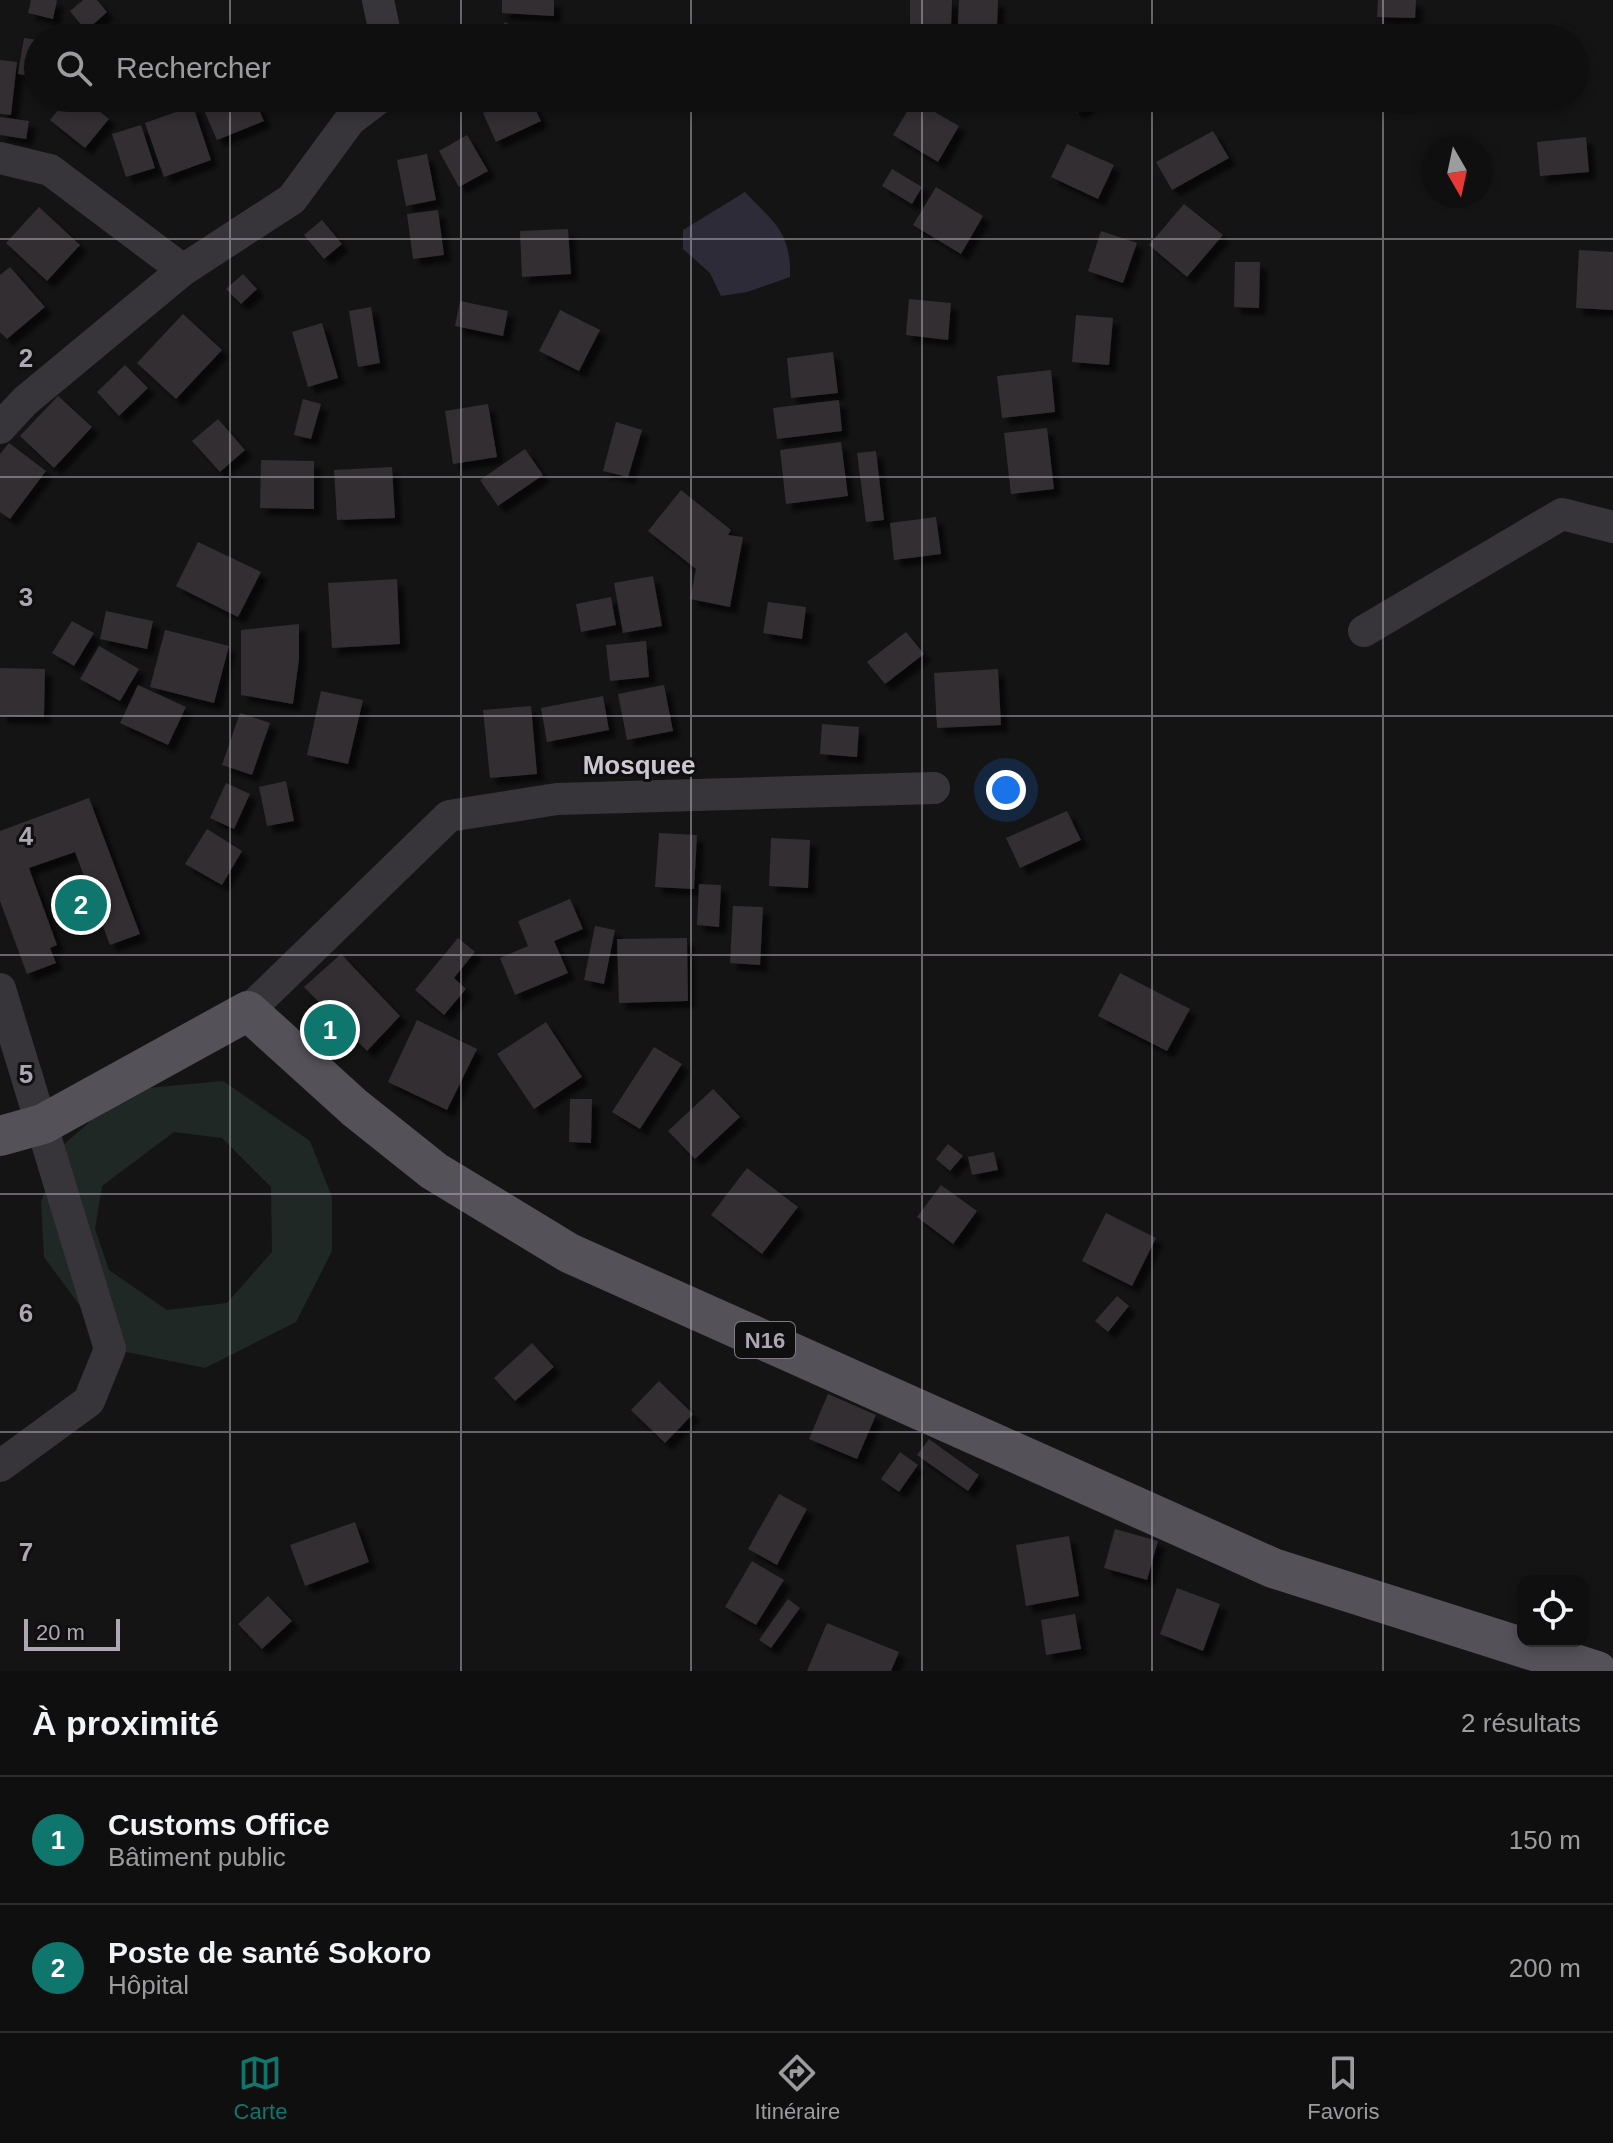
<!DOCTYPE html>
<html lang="fr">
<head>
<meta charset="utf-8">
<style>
  :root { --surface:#100f10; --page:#1e1d1e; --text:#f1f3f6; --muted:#9c9c9f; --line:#302f30; --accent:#0f766e }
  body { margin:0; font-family:Arial,sans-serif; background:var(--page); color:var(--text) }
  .controls { position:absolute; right:24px; bottom:24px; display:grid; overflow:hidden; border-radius:16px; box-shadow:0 4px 12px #0003 }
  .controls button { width:72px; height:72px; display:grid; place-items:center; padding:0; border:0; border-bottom:2px solid var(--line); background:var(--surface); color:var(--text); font:40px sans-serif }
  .compass { position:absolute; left:1421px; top:136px; width:72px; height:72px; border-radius:50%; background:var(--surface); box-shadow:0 4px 12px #0003; rotate:171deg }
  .scale { position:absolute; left:24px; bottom:20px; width:96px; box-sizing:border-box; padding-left:8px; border:4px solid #ada7b4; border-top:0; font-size:22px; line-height:28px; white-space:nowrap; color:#ada7b4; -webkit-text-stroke:6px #100f10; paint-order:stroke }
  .you { position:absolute; left:1006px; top:790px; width:28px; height:28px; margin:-20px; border:6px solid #fff; border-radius:50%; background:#1a73e8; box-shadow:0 0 0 12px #1a73e833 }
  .badge { display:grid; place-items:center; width:52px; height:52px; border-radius:50%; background:var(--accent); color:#fff; font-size:26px; font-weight:700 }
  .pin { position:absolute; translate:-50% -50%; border:4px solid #fff; box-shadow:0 2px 8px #0006 }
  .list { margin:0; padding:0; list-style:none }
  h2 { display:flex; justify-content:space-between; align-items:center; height:104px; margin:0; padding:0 32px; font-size:34px }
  h2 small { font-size:26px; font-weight:400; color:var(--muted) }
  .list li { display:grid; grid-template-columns:52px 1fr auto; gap:24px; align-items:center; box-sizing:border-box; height:128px; padding:0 32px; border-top:2px solid var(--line) }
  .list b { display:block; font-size:30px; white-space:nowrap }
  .list p { margin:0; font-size:26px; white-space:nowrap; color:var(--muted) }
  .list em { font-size:26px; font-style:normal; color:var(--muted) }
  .icon { flex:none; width:44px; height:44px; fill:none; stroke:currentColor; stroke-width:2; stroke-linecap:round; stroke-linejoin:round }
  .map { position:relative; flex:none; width:1613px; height:1671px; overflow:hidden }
  .search { position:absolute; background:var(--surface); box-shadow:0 4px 12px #0003; left:24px; right:24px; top:24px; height:88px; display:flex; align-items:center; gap:20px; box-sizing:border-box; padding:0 28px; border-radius:44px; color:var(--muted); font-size:30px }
  .sheet { height:360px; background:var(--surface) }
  nav { display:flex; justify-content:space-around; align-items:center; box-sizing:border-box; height:112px; border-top:2px solid var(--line); background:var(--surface); font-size:22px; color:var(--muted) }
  nav a { display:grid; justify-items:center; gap:4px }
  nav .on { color:var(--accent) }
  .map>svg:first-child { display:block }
</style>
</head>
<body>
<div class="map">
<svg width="1613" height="1671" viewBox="0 0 1613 1671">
  <defs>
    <filter id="shadow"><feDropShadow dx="7" dy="7" stdDeviation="2" flood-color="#0009"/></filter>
  </defs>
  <rect width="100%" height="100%" fill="#151415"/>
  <!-- green -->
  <path fill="#202826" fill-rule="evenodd" d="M223,1081L310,1141L332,1197V1251L296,1322L205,1368L112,1349L44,1257L41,1202L61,1147L126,1090ZM174,1132L222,1138L271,1187L272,1252L227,1303L167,1310L109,1270L95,1229L102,1186Z"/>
  <!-- water -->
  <path fill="#2e2b38" d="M745,192C774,223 791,231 790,277L747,292L721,296L710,273L683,249V230Z"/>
  <!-- building -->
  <g fill="#312f31" filter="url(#shadow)">
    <polygon points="31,0 57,0 53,19 28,13"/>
    <polygon points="83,0 97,0 107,12 86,31 70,11"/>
    <polygon points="502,0 554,0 554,16 502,13"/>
    <polygon points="910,0 952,0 951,27 910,26"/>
    <polygon points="959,0 998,0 997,26 958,25"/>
    <polygon points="1378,0 1416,0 1415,18 1377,17"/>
    <polygon points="505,22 531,38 496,38"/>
    <polygon points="24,38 38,40 38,77 18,74"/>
    <polygon points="0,60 17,62 11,115 0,114"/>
    <polygon points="68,98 83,98 109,119 85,148 50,120"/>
    <polygon points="208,98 254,98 264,121 217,140 200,101"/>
    <polygon points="516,98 530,98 541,121 496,142 483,113"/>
    <polygon points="1066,98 1097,98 1077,113"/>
    <polygon points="1365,98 1408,98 1408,105 1365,101"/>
    <polygon points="914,100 959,126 938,162 893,135"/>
    <polygon points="193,106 211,160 164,177 145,123"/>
    <polygon points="0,117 29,121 26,139 0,135"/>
    <polygon points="141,125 155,168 126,177 112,134"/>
    <polygon points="1213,131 1229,158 1172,190 1156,162"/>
    <polygon points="467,135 488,171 459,187 439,151"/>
    <polygon points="1586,137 1589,172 1540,176 1537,142"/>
    <polygon points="1067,144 1114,165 1098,199 1051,177"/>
    <polygon points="427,154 436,200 406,206 397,160"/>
    <polygon points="892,169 922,187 912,204 882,186"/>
    <polygon points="936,187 983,216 961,254 913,225"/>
    <polygon points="1184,204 1223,235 1187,277 1149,245"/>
    <polygon points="39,207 80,245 47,281 6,243"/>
    <polygon points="438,210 444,255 413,259 407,214"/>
    <polygon points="322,220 342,244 324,259 304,235"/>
    <polygon points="568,229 571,274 522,277 520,231"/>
    <polygon points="1101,231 1137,243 1123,283 1088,271"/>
    <polygon points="1579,250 1613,252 1613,310 1576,308"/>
    <polygon points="1235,262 1260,262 1259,308 1234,307"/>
    <polygon points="10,267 45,307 7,339 0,332 0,275"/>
    <polygon points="243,274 257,289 241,304 226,289"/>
    <polygon points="909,299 951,303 948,340 906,335"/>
    <polygon points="460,301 508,311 503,336 455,326"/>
    <polygon points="371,307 380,363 358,367 349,311"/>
    <polygon points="560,310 600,330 579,371 539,351"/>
    <polygon points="183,314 222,350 176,399 137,363"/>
    <polygon points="1076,315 1113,318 1109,365 1072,362"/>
    <polygon points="322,323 338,378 308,387 292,332"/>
    <polygon points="833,352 838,393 791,398 787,358"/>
    <polygon points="125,365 148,388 119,416 97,392"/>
    <polygon points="1051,370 1055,412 1002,418 997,376"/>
    <polygon points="58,396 92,427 54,468 20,436"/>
    <polygon points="303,399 321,404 311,439 294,435"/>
    <polygon points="839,400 842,431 777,439 773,408"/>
    <polygon points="488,404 497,457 453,464 445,411"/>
    <polygon points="218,419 245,450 220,472 192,441"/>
    <polygon points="616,422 642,430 628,477 603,471"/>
    <polygon points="1047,428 1054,489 1011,494 1004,433"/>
    <polygon points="841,442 848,496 786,504 780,450"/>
    <polygon points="9,443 46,471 10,519 0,512 0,454"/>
    <polygon points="525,449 543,475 498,506 480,480"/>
    <polygon points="876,451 884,520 866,522 857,453"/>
    <polygon points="261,460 314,461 314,509 260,508"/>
    <polygon points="392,467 395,518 337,520 334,470"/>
    <polygon points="681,490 731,530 728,535 743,537 730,607 690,599 696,569 648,531"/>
    <polygon points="936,517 941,554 894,560 890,523"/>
    <polygon points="198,542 261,572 238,617 176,586"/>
    <polygon points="653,576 662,626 623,633 614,583"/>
    <polygon points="397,579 400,644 332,648 328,583"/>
    <polygon points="611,597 616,625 581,632 576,604"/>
    <polygon points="768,602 806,607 802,639 763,633"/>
    <polygon points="106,611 153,621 147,649 100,639"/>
    <polygon points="72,621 94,633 74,666 52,653"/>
    <polygon points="299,624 299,659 293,704 241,695 241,630"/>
    <polygon points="165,630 229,646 214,703 150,687"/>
    <polygon points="906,632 924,654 885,684 867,662"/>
    <polygon points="646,641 649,677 610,681 606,645"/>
    <polygon points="99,646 139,669 120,701 80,679"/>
    <polygon points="0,668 45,669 44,717 0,716"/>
    <polygon points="998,669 1001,725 937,728 934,673"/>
    <polygon points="138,685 186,707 168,745 120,723"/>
    <polygon points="664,685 673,731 627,740 618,694"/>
    <polygon points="321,691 363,700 348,764 307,755"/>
    <polygon points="603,696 609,730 547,742 541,708"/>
    <polygon points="531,706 537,774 490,778 483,710"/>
    <polygon points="240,713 270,723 252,775 222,765"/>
    <polygon points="822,724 859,727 857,757 820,754"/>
    <polygon points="286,781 294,821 267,826 259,787"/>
    <polygon points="226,783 250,794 234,829 210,818"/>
    <polygon points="89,798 140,934 110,945 75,852 29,868 57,945 50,948 56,963 27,974 0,901 0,831"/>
    <polygon points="1067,811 1081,840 1020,868 1006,838"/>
    <polygon points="207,829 242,851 222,885 185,864"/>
    <polygon points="659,833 697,835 694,889 655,887"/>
    <polygon points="771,838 810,840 808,888 769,886"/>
    <polygon points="699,884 721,885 719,927 697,925"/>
    <polygon points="570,899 583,929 554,941 568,973 515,995 500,958 528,946 518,921"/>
    <polygon points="733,906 763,907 760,965 730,963"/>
    <polygon points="595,926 615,930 604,984 584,980"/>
    <polygon points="458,938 475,952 454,978 466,989 444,1015 415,990"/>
    <polygon points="687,938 688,1001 619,1003 617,939"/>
    <polygon points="341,954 400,1016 367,1051 304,987"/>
    <polygon points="1120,973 1190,1009 1167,1051 1098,1016"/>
    <polygon points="417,1020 477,1049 447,1110 388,1082"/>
    <polygon points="546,1022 582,1077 534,1109 497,1054"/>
    <polygon points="654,1047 682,1064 640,1129 612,1112"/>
    <polygon points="713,1089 740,1117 695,1159 668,1131"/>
    <polygon points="570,1099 592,1099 591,1143 569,1142"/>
    <polygon points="948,1144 963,1156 950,1171 936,1159"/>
    <polygon points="994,1152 998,1170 972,1175 968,1157"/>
    <polygon points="747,1168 798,1207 762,1254 711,1215"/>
    <polygon points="941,1185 977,1211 953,1244 917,1217"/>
    <polygon points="1106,1213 1156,1238 1132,1286 1082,1261"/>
    <polygon points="1117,1296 1129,1306 1108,1332 1095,1321"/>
    <polygon points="532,1343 554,1367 515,1401 494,1378"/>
    <polygon points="659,1381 693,1414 665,1443 631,1410"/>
    <polygon points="828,1394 876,1415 857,1459 809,1439"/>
    <polygon points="929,1439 979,1475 968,1491 917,1455"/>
    <polygon points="900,1452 918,1465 899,1492 881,1479"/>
    <polygon points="779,1494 807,1509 777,1565 748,1549"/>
    <polygon points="355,1522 369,1562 305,1586 290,1545"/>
    <polygon points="1115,1529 1158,1541 1147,1580 1104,1568"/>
    <polygon points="1069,1536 1079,1596 1026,1606 1016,1545"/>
    <polygon points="752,1561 784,1580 756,1625 725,1607"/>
    <polygon points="1177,1588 1220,1604 1203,1651 1160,1634"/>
    <polygon points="268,1596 292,1621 262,1649 238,1624"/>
    <polygon points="788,1599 800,1608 771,1648 759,1640"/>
    <polygon points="1075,1614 1081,1649 1046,1655 1041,1620"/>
    <polygon points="827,1623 899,1652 891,1671 807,1671"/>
  </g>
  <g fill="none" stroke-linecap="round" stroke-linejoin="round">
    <!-- minor -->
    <g stroke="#38353a" stroke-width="32">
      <polyline points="378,0 386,38"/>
      <polyline points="0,158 50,170 183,270"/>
      <polyline points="0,428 25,401 183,270 292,199 350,120 379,98"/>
      <polyline points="1364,631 1562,514 1613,527"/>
      <polyline points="0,989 110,1349 89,1401 0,1466"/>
      <polyline points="248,1011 449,816 557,799 934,788"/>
    </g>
    <!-- major -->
    <polyline stroke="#555159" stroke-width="40" points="0,1136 43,1124 248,1011 355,1108 434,1171 569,1253 1273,1568 1597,1671"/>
  </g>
  <!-- grid -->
  <path fill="none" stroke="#ada7b4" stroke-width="2" stroke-opacity="0.55" d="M230,0V38M461,0V38M691,0V38M922,0V38M1152,0V38M1383,0V38M230,98V1671M461,98V1671M691,98V1671M922,98V1671M1152,98V1671M1383,98V1671M0,239H1613M0,477H1613M0,716H1613M0,955H1613M0,1194H1613M0,1432H1613"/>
  <g text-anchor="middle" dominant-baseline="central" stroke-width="6" stroke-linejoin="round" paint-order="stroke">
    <!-- shield labels -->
    <rect fill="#100f10" stroke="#7e7983" stroke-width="2" x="735" y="1322" width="60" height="36" rx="6"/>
    <g font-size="22" font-weight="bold" fill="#ada7b4">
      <text x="765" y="1340">N16</text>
    </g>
    <!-- neighbourhood labels -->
    <g font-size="26" font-weight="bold" fill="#ccc7d1" stroke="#100f10">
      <text x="639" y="765">Mosquee</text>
    </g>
  </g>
  <g font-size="26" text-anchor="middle" font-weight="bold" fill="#ada7b4" stroke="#100f10" stroke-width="6" stroke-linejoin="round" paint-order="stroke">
    <text x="26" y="367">2</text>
    <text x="26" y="606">3</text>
    <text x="26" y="845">4</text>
    <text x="26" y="1083">5</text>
    <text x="26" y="1322">6</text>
    <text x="26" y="1561">7</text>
  </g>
</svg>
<div class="controls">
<button><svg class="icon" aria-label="locate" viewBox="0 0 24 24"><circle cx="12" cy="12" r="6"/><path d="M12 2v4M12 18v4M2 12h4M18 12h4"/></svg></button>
</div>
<svg class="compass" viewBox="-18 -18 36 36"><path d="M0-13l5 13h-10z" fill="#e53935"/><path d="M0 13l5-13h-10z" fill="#9c9c9f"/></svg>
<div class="scale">20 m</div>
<div class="you"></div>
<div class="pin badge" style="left:330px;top:1030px">1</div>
<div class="pin badge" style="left:81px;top:905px">2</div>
<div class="search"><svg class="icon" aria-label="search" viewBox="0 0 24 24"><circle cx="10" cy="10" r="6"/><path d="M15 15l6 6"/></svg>Rechercher</div>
</div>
<section class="sheet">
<h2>À proximité<small>2 résultats</small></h2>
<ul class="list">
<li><span class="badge">1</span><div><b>Customs Office</b><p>Bâtiment public</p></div><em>150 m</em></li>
<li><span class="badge">2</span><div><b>Poste de santé Sokoro</b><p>Hôpital</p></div><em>200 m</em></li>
</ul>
</section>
<nav>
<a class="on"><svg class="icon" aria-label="map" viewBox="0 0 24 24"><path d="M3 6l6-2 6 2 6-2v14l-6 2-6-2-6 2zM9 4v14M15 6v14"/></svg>Carte</a>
<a><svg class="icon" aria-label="directions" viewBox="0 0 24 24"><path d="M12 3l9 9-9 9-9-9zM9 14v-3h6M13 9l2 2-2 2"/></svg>Itinéraire</a>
<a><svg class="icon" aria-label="saved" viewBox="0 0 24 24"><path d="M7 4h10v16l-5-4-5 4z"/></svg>Favoris</a>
</nav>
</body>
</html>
